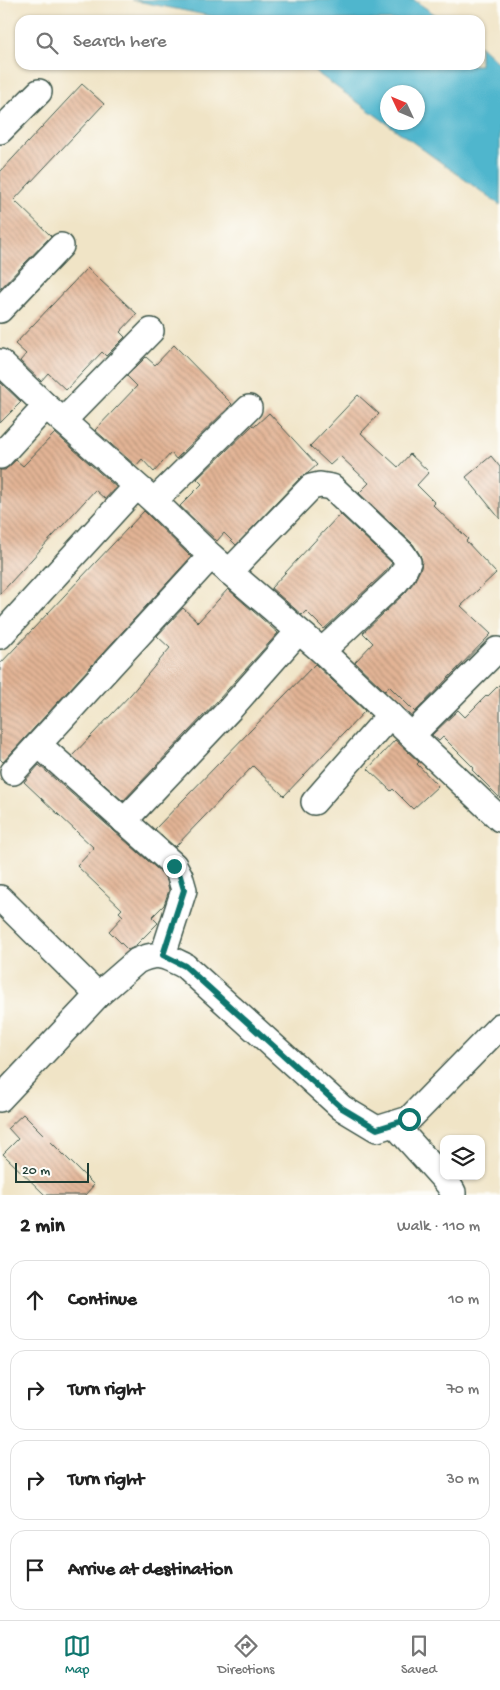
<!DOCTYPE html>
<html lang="en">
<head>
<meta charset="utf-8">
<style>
  :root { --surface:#fff; --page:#f6f6f6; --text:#222; --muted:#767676; --line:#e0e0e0; --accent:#0f766e }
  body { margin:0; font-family:"Gochi Hand",sans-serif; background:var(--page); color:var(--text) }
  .controls { position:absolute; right:15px; bottom:15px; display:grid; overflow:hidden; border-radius:10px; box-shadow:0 1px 4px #0004 }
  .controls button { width:45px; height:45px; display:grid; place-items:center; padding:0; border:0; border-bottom:1px solid var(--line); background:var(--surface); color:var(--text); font:25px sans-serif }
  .compass { position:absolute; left:380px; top:85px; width:45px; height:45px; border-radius:50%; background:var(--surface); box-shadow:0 1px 4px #0004; rotate:314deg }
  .scale { position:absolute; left:15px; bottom:12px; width:74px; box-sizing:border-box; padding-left:5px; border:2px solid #1f3d34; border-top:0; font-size:14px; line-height:18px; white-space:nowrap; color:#1f3d34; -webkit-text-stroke:4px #fdfcf7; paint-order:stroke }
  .stop { position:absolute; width:15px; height:15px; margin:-11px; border:4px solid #0f766e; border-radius:50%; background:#fff }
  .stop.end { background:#0f766e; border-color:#fff; box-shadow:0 1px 5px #0008 }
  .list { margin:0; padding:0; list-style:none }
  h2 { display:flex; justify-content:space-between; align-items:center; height:65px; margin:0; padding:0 20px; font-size:21px }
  h2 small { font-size:16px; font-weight:400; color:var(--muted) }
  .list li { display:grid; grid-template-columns:32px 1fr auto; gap:15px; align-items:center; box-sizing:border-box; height:80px; margin:0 10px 10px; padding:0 10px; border:1px solid var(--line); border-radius:15px }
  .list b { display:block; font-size:19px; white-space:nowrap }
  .list em { font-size:16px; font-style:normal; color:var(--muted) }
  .icon { flex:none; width:28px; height:28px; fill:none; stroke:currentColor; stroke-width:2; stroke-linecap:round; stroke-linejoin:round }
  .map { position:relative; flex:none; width:500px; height:1195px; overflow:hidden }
  .search { position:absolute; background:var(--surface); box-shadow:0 1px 4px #0004; left:15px; right:15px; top:15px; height:55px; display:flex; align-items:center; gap:12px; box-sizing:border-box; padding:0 18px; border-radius:15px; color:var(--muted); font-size:19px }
  .sheet { height:425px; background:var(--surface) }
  nav { display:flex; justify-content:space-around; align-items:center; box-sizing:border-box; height:70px; border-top:1px solid var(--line); background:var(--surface); font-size:14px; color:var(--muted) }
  nav a { display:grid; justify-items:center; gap:2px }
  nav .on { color:var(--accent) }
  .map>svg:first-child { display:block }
</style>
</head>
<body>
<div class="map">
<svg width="500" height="1195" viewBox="0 0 500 1195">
  <defs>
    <pattern id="building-back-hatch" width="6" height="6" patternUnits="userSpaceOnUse" patternTransform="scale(1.25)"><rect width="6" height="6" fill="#e3b495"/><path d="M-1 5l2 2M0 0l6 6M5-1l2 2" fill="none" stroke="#b7947a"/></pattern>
  </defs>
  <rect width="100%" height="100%" fill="#fdfcf7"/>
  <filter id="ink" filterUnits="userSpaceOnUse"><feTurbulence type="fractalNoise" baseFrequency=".02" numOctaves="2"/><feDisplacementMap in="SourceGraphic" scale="10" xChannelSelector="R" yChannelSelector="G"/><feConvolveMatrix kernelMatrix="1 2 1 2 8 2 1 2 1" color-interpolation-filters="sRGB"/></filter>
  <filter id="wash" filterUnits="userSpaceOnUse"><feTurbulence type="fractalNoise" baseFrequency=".0096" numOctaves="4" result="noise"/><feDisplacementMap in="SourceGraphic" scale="20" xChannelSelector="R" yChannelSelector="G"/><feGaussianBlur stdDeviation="1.12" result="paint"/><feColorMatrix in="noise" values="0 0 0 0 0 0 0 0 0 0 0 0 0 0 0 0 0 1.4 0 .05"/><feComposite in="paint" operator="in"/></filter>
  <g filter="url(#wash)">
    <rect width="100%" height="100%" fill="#f0e4c6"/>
    <!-- water -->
    <g fill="#4fb6cd" stroke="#377a80" fill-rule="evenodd">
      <polygon points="132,0 414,0 443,20 230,20"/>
      <path d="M480,45L500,64V205L306,65H480ZM388,92H418V122H388Z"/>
    </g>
    <g id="blocks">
      <!-- building -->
      <g fill="url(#building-back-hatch)">
        <polygon points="82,84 104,104 14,200 51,236 0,289 0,172"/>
        <polygon points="87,268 137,314 120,332 125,337 106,356 102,352 66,390 48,373 41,381 20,361 26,354 15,344"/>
        <polygon points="174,345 232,404 176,459 171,453 154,472 142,459 136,466 95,430 137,386 127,376 146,357 155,365"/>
        <polygon points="0,382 21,402 0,423"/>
        <polygon points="358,395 379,414 361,433 398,467 410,454 429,472 417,485 435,503 433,505 468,539 466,541 496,573 461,606 491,634 415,712 389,686 385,691 355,662 373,643 363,633 406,592 414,582 421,568 422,561 420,555 413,544 359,493 369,483 340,456 330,465 310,446"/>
        <polygon points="269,413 317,465 308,473 301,477 236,545 224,533 217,541 180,506 202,484 197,479 253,425 255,426"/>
        <polygon points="55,433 116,487 105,499 95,490 0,594 0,470 5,470 16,460 23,466"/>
        <polygon points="491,456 500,467 500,519 466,477"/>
        <polygon points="144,511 191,557 3,762 0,759 0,664"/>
        <polygon points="340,514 392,563 385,572 324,629 306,611 302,615 271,588"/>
        <polygon points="228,589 278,633 220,698 123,801 72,756 131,694 170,648 157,636 183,608 198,622"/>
        <polygon points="315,664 365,711 284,796 253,766 175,847 155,829"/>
        <polygon points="500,684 500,798 472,770 474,768 443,737 439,741 432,735 458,710 465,717 487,695 488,696"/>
        <polygon points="395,740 419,762 417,764 438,786 413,809 393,789 391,791 368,769"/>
        <polygon points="39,765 163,874 167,881 169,890 164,905 152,917 158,923 134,947 128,950 109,931 123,916 119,912 122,909 77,866 94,848 24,782"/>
        <polygon points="23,1114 94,1185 85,1195 45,1195 3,1154 18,1139 8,1128"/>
      </g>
    </g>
  </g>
  <g filter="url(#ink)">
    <use href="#blocks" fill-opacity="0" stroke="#3e564a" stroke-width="1"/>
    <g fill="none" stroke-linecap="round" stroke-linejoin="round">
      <!-- minor casing -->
      <g stroke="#3e564a" stroke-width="28">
        <g id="minor">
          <polyline points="0,131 39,92"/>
          <polyline points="0,310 61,246"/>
          <polyline points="0,362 46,406 154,501 211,556 322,651 500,819"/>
          <polyline points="63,421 151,331"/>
          <polyline points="0,456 46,406"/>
          <polyline points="154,501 249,408"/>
          <polyline points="229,572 311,487 320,485 332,487 403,554 408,562 403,573 396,582 322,651"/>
          <polyline points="0,636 136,487"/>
          <polyline points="412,735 497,650"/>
          <polyline points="39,745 174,865 180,876 184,890 163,955"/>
          <polyline points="13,772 211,556"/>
          <polyline points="314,802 390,715"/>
          <polyline points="124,821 231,708 298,632"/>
          <polyline points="0,898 98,995"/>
          <path d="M0,1099L98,995L137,961C159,951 165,956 185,966L342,1108L377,1129L409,1119L500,1026"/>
          <polyline points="395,1125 448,1184 453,1192 453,1195"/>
        </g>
      </g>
      <!-- minor -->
      <use href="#minor" stroke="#fff" stroke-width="25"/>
    </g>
  </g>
  <g fill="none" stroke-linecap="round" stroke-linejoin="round" filter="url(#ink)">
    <!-- route -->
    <polyline stroke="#0f766e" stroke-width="6" points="174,866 180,876 184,890 163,955 185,966 342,1108 377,1129 409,1119"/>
  </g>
</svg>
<div class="controls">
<button><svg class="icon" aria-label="layers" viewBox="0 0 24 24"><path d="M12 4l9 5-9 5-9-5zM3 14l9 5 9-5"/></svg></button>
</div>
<svg class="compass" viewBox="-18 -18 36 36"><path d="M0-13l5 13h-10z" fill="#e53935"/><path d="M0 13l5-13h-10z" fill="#767676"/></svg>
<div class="scale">20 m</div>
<div class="stop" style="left:409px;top:1119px"></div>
<div class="stop end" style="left:174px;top:866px"></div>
<div class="search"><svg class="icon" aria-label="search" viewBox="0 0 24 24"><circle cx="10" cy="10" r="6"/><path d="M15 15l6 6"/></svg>Search here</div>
</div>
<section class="sheet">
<h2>2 min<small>Walk · 110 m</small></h2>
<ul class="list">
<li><svg class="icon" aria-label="ahead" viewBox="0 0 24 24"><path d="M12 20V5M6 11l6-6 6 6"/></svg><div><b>Continue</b></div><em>10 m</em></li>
<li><svg class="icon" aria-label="right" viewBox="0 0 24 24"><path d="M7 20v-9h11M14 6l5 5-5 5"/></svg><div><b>Turn right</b></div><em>70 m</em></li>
<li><svg class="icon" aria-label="right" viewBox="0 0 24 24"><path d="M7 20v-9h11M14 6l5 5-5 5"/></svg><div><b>Turn right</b></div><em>30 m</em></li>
<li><svg class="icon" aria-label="arrive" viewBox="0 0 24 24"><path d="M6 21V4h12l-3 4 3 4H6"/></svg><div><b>Arrive at destination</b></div></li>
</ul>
</section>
<nav>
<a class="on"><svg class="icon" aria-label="map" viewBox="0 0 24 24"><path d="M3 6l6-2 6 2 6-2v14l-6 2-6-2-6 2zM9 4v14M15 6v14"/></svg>Map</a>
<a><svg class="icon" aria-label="directions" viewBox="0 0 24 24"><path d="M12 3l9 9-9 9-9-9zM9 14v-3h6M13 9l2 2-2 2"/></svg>Directions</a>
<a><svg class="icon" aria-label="saved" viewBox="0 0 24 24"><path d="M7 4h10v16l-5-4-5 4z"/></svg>Saved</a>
</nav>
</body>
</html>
